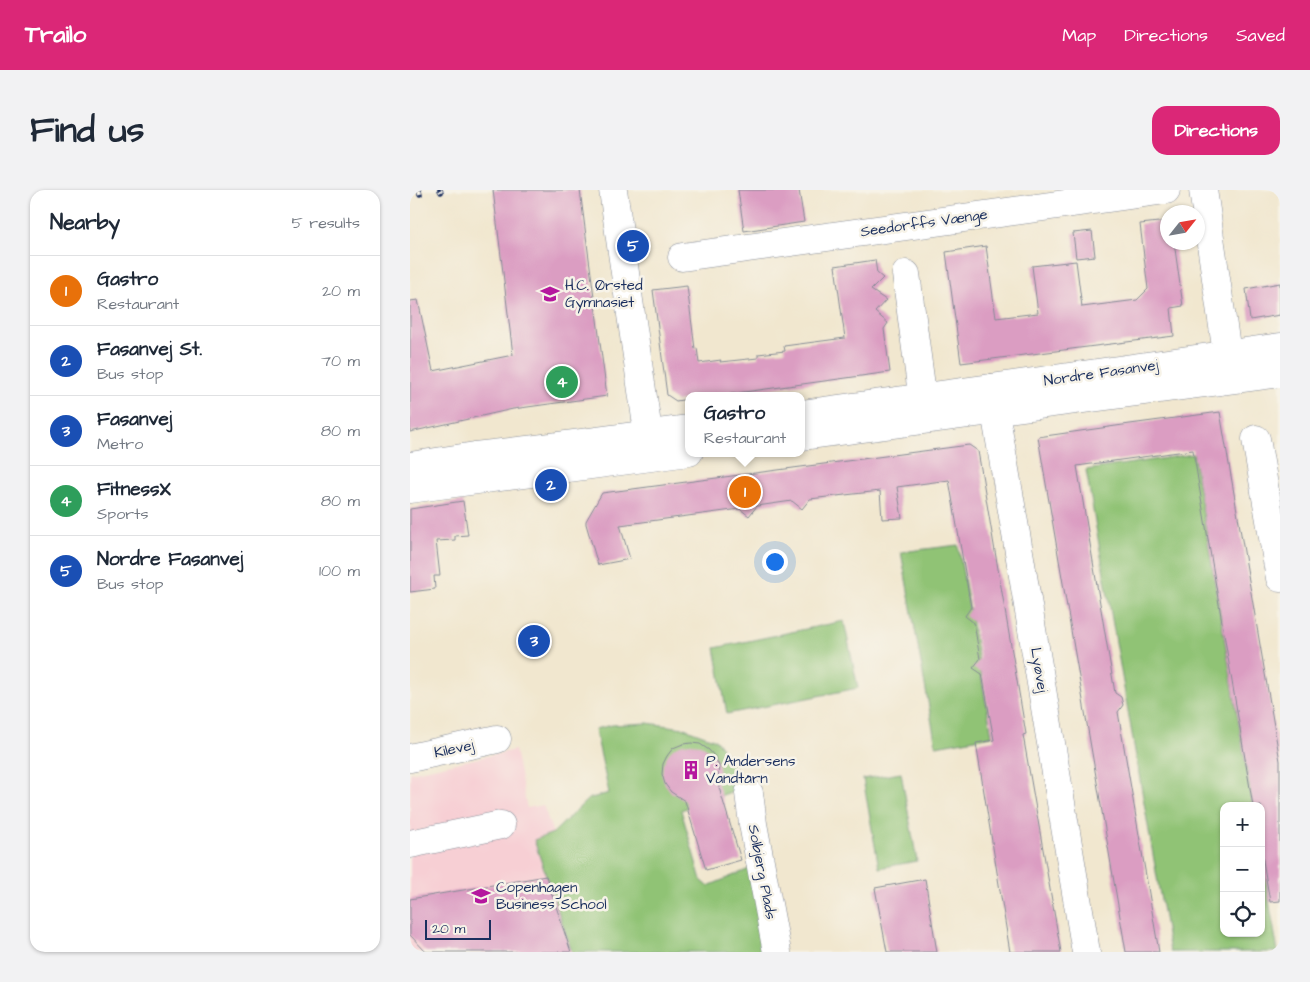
<!DOCTYPE html>
<html lang="en">
<head>
<meta charset="utf-8">
<style>
  :root { --surface:#fff; --page:#f2f2f3; --text:#1f2937; --muted:#747a83; --line:#e0e1e3; --accent:#db2777 }
  body { margin:0; font-family:"Architects Daughter",sans-serif; background:var(--page); color:var(--text) }
  .controls { position:absolute; right:15px; bottom:15px; display:grid; overflow:hidden; border-radius:10px; box-shadow:0 1px 4px #0004 }
  .controls button { width:45px; height:45px; display:grid; place-items:center; padding:0; border:0; border-bottom:1px solid var(--line); background:var(--surface); color:var(--text); font:25px sans-serif }
  .compass { position:absolute; left:750px; top:15px; width:45px; height:45px; border-radius:50%; background:var(--surface); box-shadow:0 1px 4px #0004; rotate:59deg }
  .scale { position:absolute; left:15px; bottom:12px; width:66px; box-sizing:border-box; padding-left:5px; border:2px solid #1b2f5e; border-top:0; font-size:14px; line-height:18px; white-space:nowrap; color:#1b2f5e; -webkit-text-stroke:4px #f7f3e8; paint-order:stroke }
  .you { position:absolute; left:364px; top:371px; width:18px; height:18px; margin:-12px; border:4px solid #fff; border-radius:50%; background:#1a73e8; box-shadow:0 0 0 8px #1a73e833 }
  .badge { display:grid; place-items:center; width:32px; height:32px; border-radius:50%; background:var(--accent); color:#fff; font-size:16px; font-weight:700 }
  .pin { position:absolute; translate:-50% -50%; border:2px solid #fff; box-shadow:0 1px 5px #0006 }
  .popup { position:absolute; left:275px; top:202px; width:120px; height:65px; box-sizing:border-box; display:grid; place-content:center; border-radius:10px; background:var(--surface); filter:drop-shadow(0 1px 4px #0005); font-size:16px; white-space:nowrap; color:var(--muted) }
  .popup b { font-size:19px; color:var(--text) }
  .popup::after { content:''; position:absolute; left:50%; top:100%; margin-left:-10px; border:10px solid transparent; border-top-color:var(--surface) }
  .list { margin:0; padding:0; list-style:none }
  h2 { display:flex; justify-content:space-between; align-items:center; height:65px; margin:0; padding:0 20px; font-size:21px }
  h2 small { font-size:16px; font-weight:400; color:var(--muted) }
  .list li { display:grid; grid-template-columns:32px 1fr auto; gap:15px; align-items:center; box-sizing:border-box; height:70px; padding:0 20px; border-top:1px solid var(--line) }
  .list b { display:block; font-size:19px; white-space:nowrap }
  .list p { margin:0; font-size:16px; white-space:nowrap; color:var(--muted) }
  .list em { font-size:16px; font-style:normal; color:var(--muted) }
  .icon { flex:none; width:28px; height:28px; fill:none; stroke:currentColor; stroke-width:2; stroke-linecap:round; stroke-linejoin:round }
  .map { position:relative; flex:none; width:870px; height:762px; overflow:hidden; border-radius:15px }
  header { display:flex; align-items:center; gap:30px; box-sizing:border-box; height:70px; padding:0 25px; background:var(--accent); color:#fff }
  header strong { font-size:24px }
  nav { display:flex; gap:28px; margin-inline-start:auto; font-size:18px }
  .intro { display:flex; align-items:center; justify-content:space-between; box-sizing:border-box; height:120px; padding:0 30px }
  h1 { margin:0; font-size:35px }
  .button { padding:12px 22px; border-radius:15px; background:var(--accent); color:#fff; font-size:18px; font-weight:700 }
  main { display:flex; gap:30px; padding:0 30px }
  aside { flex:1; background:var(--surface); border-radius:15px; box-shadow:0 1px 4px #0004 }
  .map>svg:first-child { display:block }
</style>
</head>
<body>
<header>
<strong>Trailo</strong>
<nav><a>Map</a><a>Directions</a><a>Saved</a></nav>
</header>
<div class="intro"><h1>Find us</h1><a class="button">Directions</a></div>
<main>
<aside>
<h2>Nearby<small>5 results</small></h2>
<ul class="list">
<li><span class="badge" style="background:#e8710a">1</span><div><b>Gastro</b><p>Restaurant</p></div><em>20 m</em></li>
<li><span class="badge" style="background:#1a4fb4">2</span><div><b>Fasanvej St.</b><p>Bus stop</p></div><em>70 m</em></li>
<li><span class="badge" style="background:#1a4fb4">3</span><div><b>Fasanvej</b><p>Metro</p></div><em>80 m</em></li>
<li><span class="badge" style="background:#2e9e5b">4</span><div><b>FitnessX</b><p>Sports</p></div><em>80 m</em></li>
<li><span class="badge" style="background:#1a4fb4">5</span><div><b>Nordre Fasanvej</b><p>Bus stop</p></div><em>100 m</em></li>
</ul>
</aside>
<div class="map">
<svg width="870" height="762" viewBox="0 0 870 762">
  <rect width="100%" height="100%" fill="#f7f3e8"/>
  <filter id="ink" filterUnits="userSpaceOnUse"><feTurbulence type="fractalNoise" baseFrequency=".02" numOctaves="2"/><feDisplacementMap in="SourceGraphic" scale="10" xChannelSelector="R" yChannelSelector="G"/><feConvolveMatrix kernelMatrix="1 2 1 2 8 2 1 2 1" color-interpolation-filters="sRGB"/></filter>
  <filter id="wash" filterUnits="userSpaceOnUse"><feTurbulence type="fractalNoise" baseFrequency=".0096" numOctaves="4" result="noise"/><feDisplacementMap in="SourceGraphic" scale="20" xChannelSelector="R" yChannelSelector="G"/><feGaussianBlur stdDeviation="1.12" result="paint"/><feColorMatrix in="noise" values="0 0 0 0 0 0 0 0 0 0 0 0 0 0 0 0 0 1.4 0 .05"/><feComposite in="paint" operator="in"/></filter>
  <g filter="url(#wash)">
    <rect width="100%" height="100%" fill="#f1e7cf"/>
    <!-- built -->
    <polygon fill="#f7cfd4" points="105,560 117,618 133,615 143,643 124,650 162,762 0,762 0,583"/>
    <!-- green -->
    <g fill="#90c374" stroke="#567969">
      <polygon points="783,264 843,616 814,616 814,743 851,743 851,665 868,762 760,762 676,280"/>
      <polygon points="548,355 582,546 526,556 491,362"/>
      <polygon points="434,431 448,498 317,524 305,458"/>
      <polygon points="237,533 274,538 306,550 323,573 329,599 271,620 291,690 298,696 344,677 356,762 162,762 124,650 143,643 178,609 199,603 185,539 202,535"/>
      <polygon points="491,583 507,671 469,678 453,589"/>
    </g>
    <g id="blocks">
      <!-- building -->
      <g fill="#db9dc2">
        <polygon points="83,0 170,0 197,206 103,219 0,242 0,111 8,110 23,181 103,165"/>
        <polygon points="328,0 389,0 394,32 334,41"/>
        <polygon points="758,31 758,52 764,52 773,116 761,118 764,146 551,173 536,62 576,56 586,128 628,123 622,76 666,71 672,117 727,110 738,99 730,34"/>
        <polygon points="682,41 685,66 666,68 663,43"/>
        <polygon points="465,70 467,83 473,88 461,100 476,110 465,122 478,133 474,139 480,182 305,206 279,206 279,209 266,211 257,205 243,100 277,96 285,159 287,158 289,173 311,170 310,172 348,168 348,164 375,161 374,156 435,148 425,76"/>
        <polygon points="870,93 870,125 840,130 836,99"/>
        <polygon points="810,222 870,571 870,711 860,712 851,659 851,616 843,616 783,260 667,276 705,503 711,507 713,515 708,522 749,762 716,762 628,247 720,234"/>
        <polygon points="559,255 568,261 616,544 613,545 651,762 600,762 566,553 584,550 572,484 563,478 570,469 564,433 555,426 561,417 539,290 487,297 492,328 472,329 470,301 400,309 392,319 382,311 347,316 339,326 330,319 210,335 220,369 188,375 176,334 176,331 192,303"/>
        <polygon points="53,311 58,345 45,346 45,350 26,351 30,386 24,386 25,399 0,402 0,319"/>
        <polygon points="281,553 290,554 299,560 305,567 309,576 308,586 307,591 331,670 296,680 275,611 261,602 255,594 252,584 253,574 257,566 263,558 273,554"/>
        <polygon points="136,686 161,762 16,762 0,745 0,709"/>
        <polygon points="515,689 527,762 477,762 465,698"/>
      </g>
    </g>
  </g>
  <g filter="url(#ink)">
    <use href="#blocks" fill-opacity="0" stroke="#868b96" stroke-width="1"/>
    <g fill="none" stroke-linecap="round" stroke-linejoin="round">
      <!-- minor casing -->
      <g stroke="#868b96" stroke-width="29">
        <g id="minor">
          <polyline points="203,0 241,263"/>
          <polyline points="793,0 820,184"/>
          <polyline points="272,67 756,0"/>
          <polyline points="496,84 515,226"/>
          <polyline points="581,198 607,350 676,762"/>
          <polyline points="391,224 581,198 870,157"/>
          <polyline points="391,246 870,183"/>
          <polyline points="846,249 870,388"/>
          <polyline points="0,276 65,266 126,259 279,239"/>
          <polyline points="0,299 279,262"/>
          <polyline points="0,568 87,549"/>
          <polyline points="339,603 343,634 367,762"/>
          <polyline points="0,654 91,635"/>
        </g>
      </g>
      <!-- minor -->
      <use href="#minor" stroke="#fff" stroke-width="28"/>
      <!-- rail casing -->
      <g stroke="#1b2f5e" stroke-width="5.5">
        <g id="rail">
          <polyline points="9,0 10,4"/>
          <polyline points="30,0 31,2"/>
        </g>
      </g>
      <!-- rail -->
      <use href="#rail" stroke="#f7f3e8" stroke-width="4" stroke-dasharray="11" stroke-linecap="butt"/>
    </g>
  </g>
  <!-- icons -->
  <defs>
    <g id="university-bare" transform="scale(1.5)"><path d="M0-5L7-2L0 1L-7-2ZM-4 1L0 2.5L4 1V4Q0 6-4 4Z" fill="#b5179e" stroke="#f7f3e8" stroke-width="2.5" paint-order="stroke"/></g>
    <g id="building-bare" transform="scale(1.5)"><path d="M-4-6H4V6H1V3H-1V6H-4ZM-2.5-4.3h1.7v1.8h-1.7ZM.8-4.3h1.7v1.8H.8ZM-2.5-1h1.7V.8h-1.7ZM.8-1h1.7V.8H.8Z" fill="#b5179e" stroke="#f7f3e8" stroke-width="2.5" paint-order="stroke"/></g>
  </defs>
  <g fill-rule="evenodd">
    <use href="#university-bare" x="140" y="104"/>
    <use href="#building-bare" x="281" y="580"/>
    <use href="#university-bare" x="71" y="706"/>
  </g>
  <g text-anchor="middle" dominant-baseline="central" stroke-width="5" stroke-linejoin="round" paint-order="stroke">
    <!-- street labels -->
    <g font-size="15" fill="#1b2f5e" stroke="#f7f3e8">
      <text transform="translate(514 33) rotate(-8)">Seedorffs Vænge</text>
      <text transform="translate(691 183) rotate(-8)">Nordre Fasanvej</text>
      <text transform="translate(629 480) rotate(81)">Lyøvej</text>
      <text transform="translate(44 559) rotate(-12)">Kilevej</text>
      <text transform="translate(352 682) rotate(79)">Solbjerg Plads</text>
    </g>
    <!-- poi labels -->
    <g font-size="15" fill="#1b2f5e" stroke="#f7f3e8" text-anchor="start">
      <text x="155" y="95">H.C. Ørsted<tspan x="155" dy="17">Gymnasiet</tspan></text>
      <text x="296" y="571">P. Andersens<tspan x="296" dy="17">Vandtårn</tspan></text>
      <text x="86" y="697">Copenhagen<tspan x="86" dy="17">Business School</tspan></text>
    </g>
  </g>
</svg>
<div class="controls">
<button>+</button>
<button>−</button>
<button><svg class="icon" aria-label="locate" viewBox="0 0 24 24"><circle cx="12" cy="12" r="6"/><path d="M12 2v4M12 18v4M2 12h4M18 12h4"/></svg></button>
</div>
<svg class="compass" viewBox="-18 -18 36 36"><path d="M0-13l5 13h-10z" fill="#e53935"/><path d="M0 13l5-13h-10z" fill="#747a83"/></svg>
<div class="scale">20 m</div>
<div class="you"></div>
<div class="pin badge" style="left:335px;top:302px;background:#e8710a">1</div>
<div class="popup"><b>Gastro</b>Restaurant</div>
<div class="pin badge" style="left:141px;top:295px;background:#1a4fb4">2</div>
<div class="pin badge" style="left:124px;top:451px;background:#1a4fb4">3</div>
<div class="pin badge" style="left:152px;top:192px;background:#2e9e5b">4</div>
<div class="pin badge" style="left:223px;top:56px;background:#1a4fb4">5</div>
</div>
</main>
</body>
</html>
